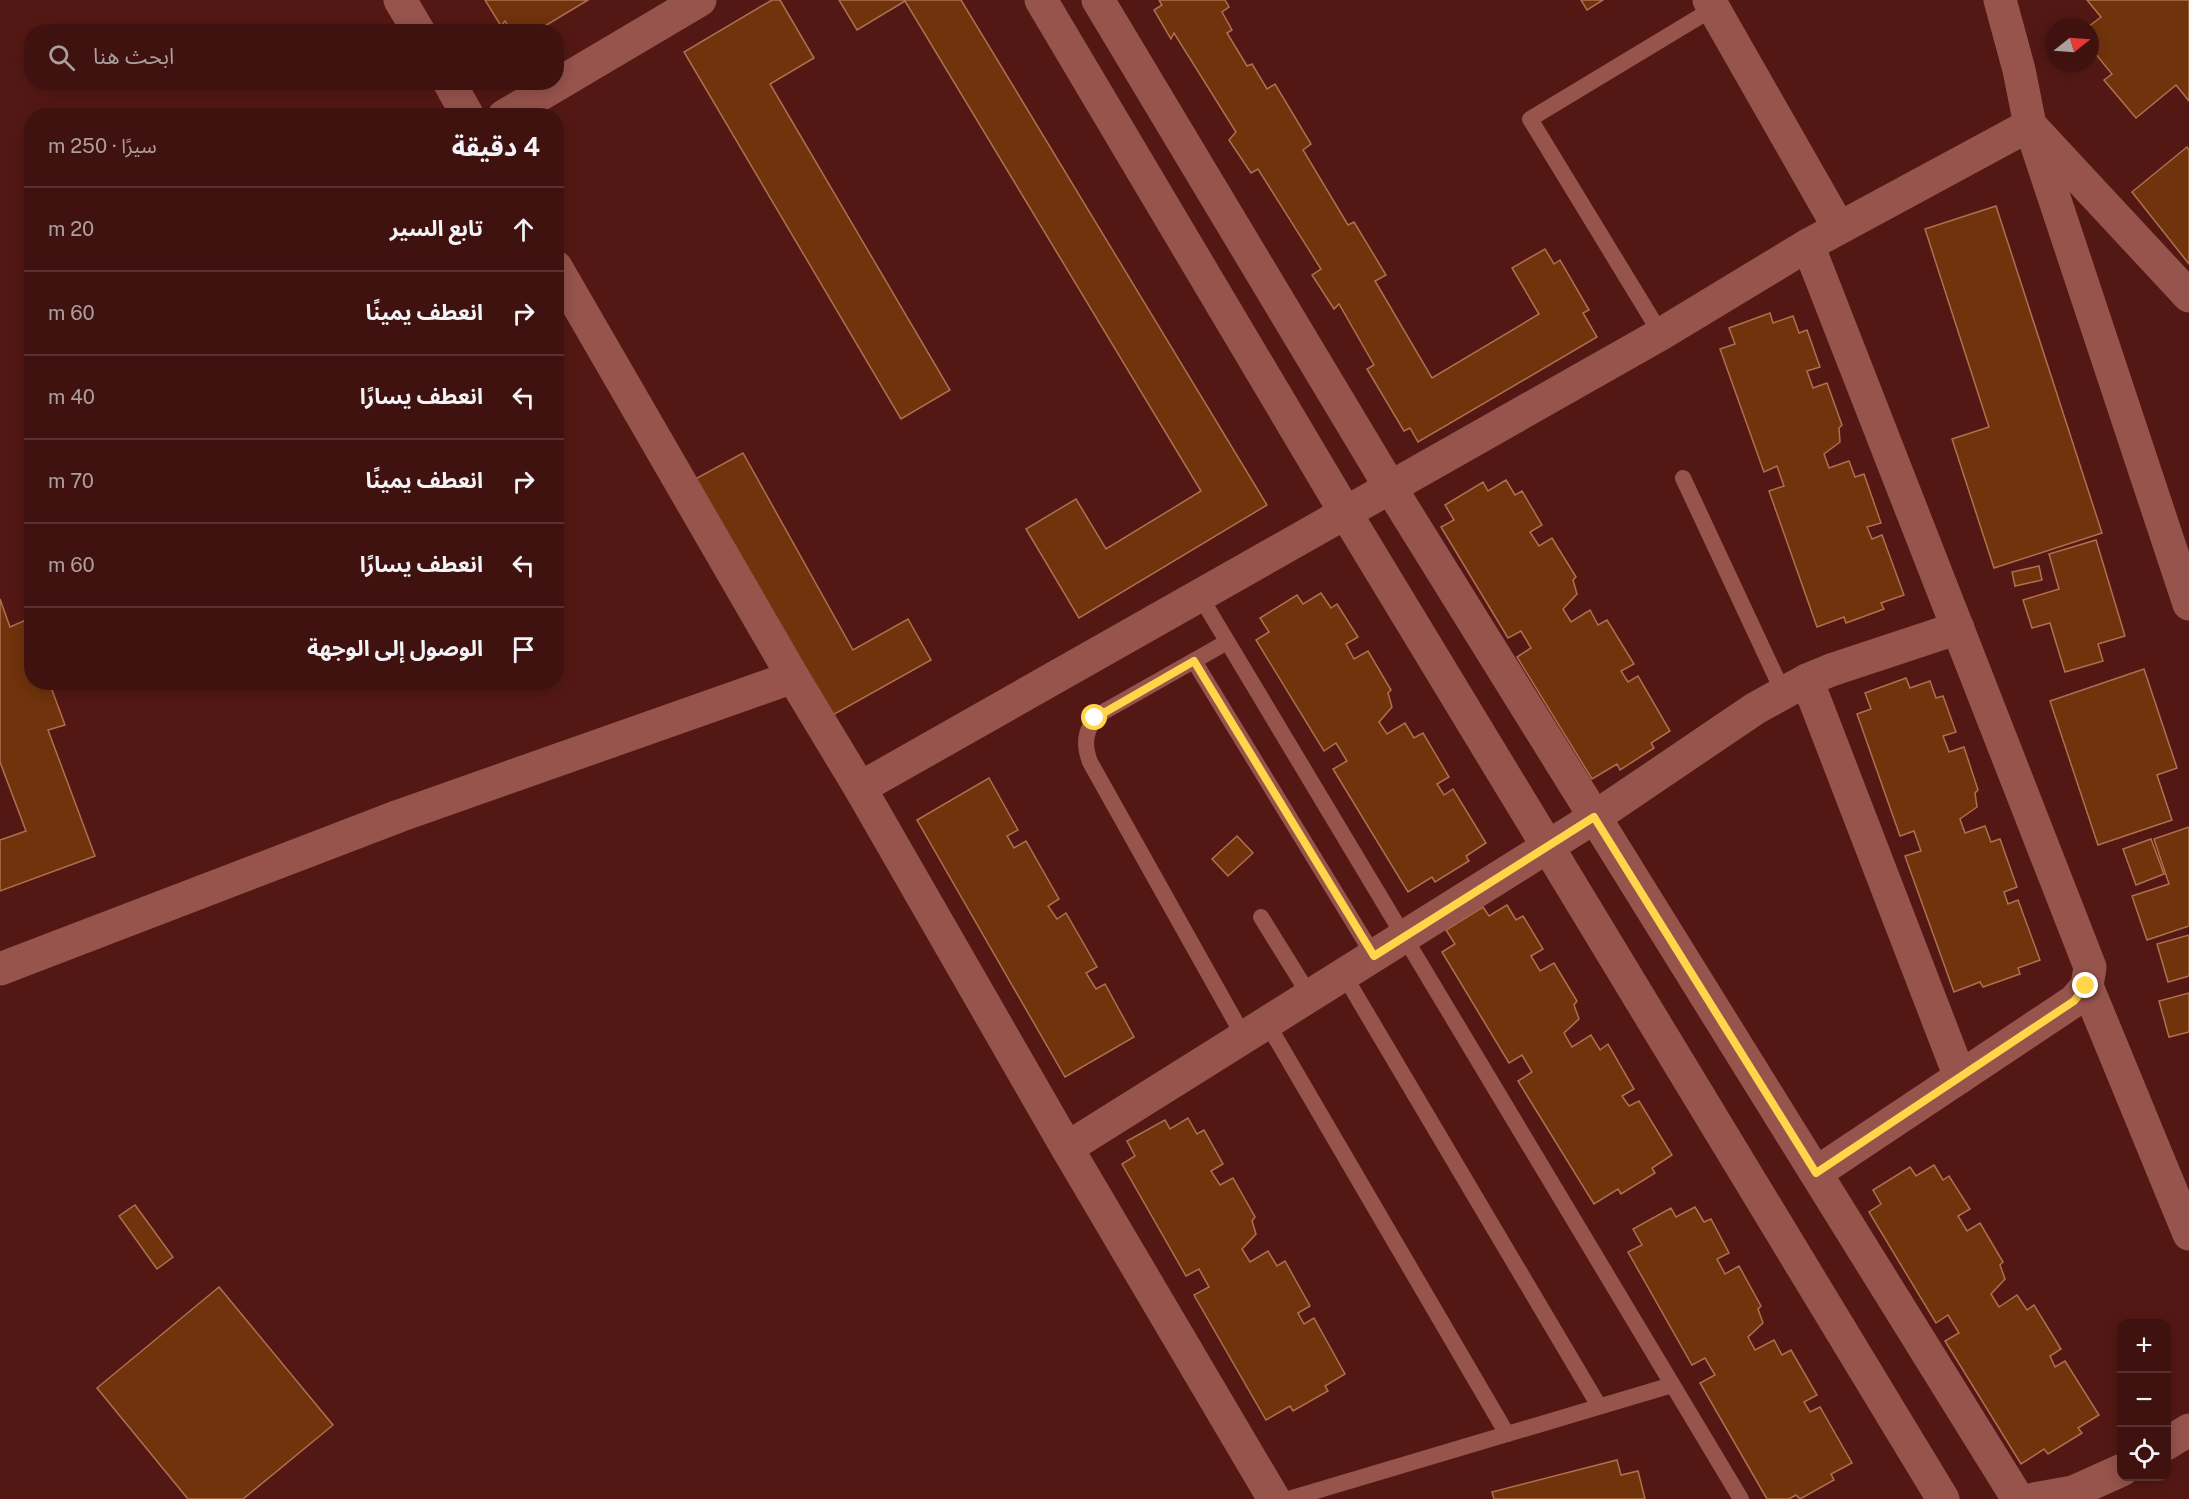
<!DOCTYPE html>
<html lang="ar">
<head>
<meta charset="utf-8">
<style>
  :root { --surface:#3f120f; --page:#4a201d; --text:#f1f3f6; --muted:#ad9e9e; --line:#58322f }
  body { margin:0; font-family:"Public Sans","Noto Sans Arabic",sans-serif; background:var(--page); color:var(--text); direction:rtl }
  .controls { position:absolute; right:18px; bottom:18px; display:grid; overflow:hidden; border-radius:12px; box-shadow:0 3px 15px #0003 }
  .controls button { width:54px; height:54px; display:grid; place-items:center; padding:0; border:0; border-bottom:2px solid var(--line); background:var(--surface); color:var(--text); font:30px sans-serif }
  .compass { position:absolute; left:2045px; top:18px; width:54px; height:54px; border-radius:50%; background:var(--surface); box-shadow:0 3px 15px #0003; rotate:73deg }
  .stop { position:absolute; width:18px; height:18px; margin:-14px; border:4px solid #ffd54a; border-radius:50%; background:#fff }
  .stop.end { background:#ffd54a; border-color:#fff; box-shadow:0 2px 6px #0008 }
  .list { margin:0; padding:0; list-style:none }
  h2 { display:flex; justify-content:space-between; align-items:center; height:78px; margin:0; padding:0 24px; font-size:26px }
  h2 small { font-size:20px; font-weight:400; color:var(--muted) }
  .list li { display:grid; grid-template-columns:39px 1fr auto; gap:18px; align-items:center; box-sizing:border-box; height:84px; padding:0 24px; border-top:2px solid var(--line) }
  .list b { display:block; font-size:22px; white-space:nowrap }
  .list em { font-size:20px; font-style:normal; color:var(--muted) }
  .icon { flex:none; width:33px; height:33px; fill:none; stroke:currentColor; stroke-width:2; stroke-linecap:round; stroke-linejoin:round }
  .map { position:relative; flex:none; width:2189px; height:1499px; overflow:hidden; direction:ltr }
  .search { position:absolute; background:var(--surface); box-shadow:0 3px 15px #0003; left:24px; top:24px; width:540px; height:66px; display:flex; align-items:center; gap:15px; box-sizing:border-box; padding:0 21px; border-radius:24px; color:var(--muted); font-size:22px }
  .panel { position:absolute; background:var(--surface); box-shadow:0 3px 15px #0003; left:24px; top:108px; width:540px; height:582px; border-radius:24px; direction:rtl }
  .map>svg:first-child { display:block }
</style>
</head>
<body>
<div class="map">
<svg width="2189" height="1499" viewBox="0 0 2189 1499">
  <rect width="100%" height="100%" fill="#541814"/>
  <!-- building -->
  <g fill="#70330c" stroke="#ae7051" stroke-width="1.5">
    <polygon points="485,0 588,0 535,32 512,32 505,21 501,26"/>
    <polygon points="772,0 780,0 814,58 770,84 950,390 901,419 684,52"/>
    <polygon points="839,0 961,0 1267,505 1079,618 1026,529 1076,499 1106,549 1201,491 905,1 857,30"/>
    <polygon points="1159,0 1225,0 1229,7 1222,12 1232,30 1227,33 1247,66 1252,64 1267,89 1275,84 1311,144 1303,150 1348,225 1354,222 1386,275 1375,281 1432,378 1539,314 1512,268 1545,249 1554,264 1560,260 1589,310 1583,313 1597,337 1418,442 1410,428 1404,431 1367,369 1374,365 1339,304 1334,309 1312,275 1321,269 1258,169 1251,173 1229,140 1236,132 1174,33 1171,39 1154,10 1162,5"/>
    <polygon points="1581,0 1603,0 1587,10"/>
    <polygon points="2087,0 2189,0 2189,101 2176,85 2136,118 2104,80 2112,74 2090,47 2090,27 2088,27 2101,17"/>
    <polygon points="2187,147 2189,150 2189,264 2132,192"/>
    <polygon points="1996,206 2102,533 1994,568 1952,439 1989,427 1925,229"/>
    <polygon points="1770,313 1773,323 1793,316 1799,333 1807,330 1820,367 1807,371 1813,388 1827,383 1842,425 1839,428 1840,442 1824,454 1829,468 1849,461 1855,477 1864,474 1881,523 1867,527 1872,539 1882,535 1904,595 1881,603 1884,609 1846,623 1844,617 1817,627 1769,491 1784,486 1777,466 1764,472 1720,349 1735,344 1729,328"/>
    <polygon points="743,453 853,650 908,619 931,660 822,721 688,483"/>
    <polygon points="1506,480 1515,495 1522,491 1542,525 1530,532 1539,546 1552,538 1576,577 1573,580 1577,594 1563,609 1571,622 1590,610 1598,625 1607,620 1634,664 1621,671 1628,682 1638,676 1670,731 1651,743 1654,748 1620,770 1617,764 1592,779 1517,657 1531,648 1521,631 1508,638 1441,527 1454,520 1445,505 1483,482 1488,491"/>
    <polygon points="2096,540 2125,636 2098,644 2103,661 2065,672 2050,623 2032,628 2023,600 2059,589 2049,554"/>
    <polygon points="2039,566 2042,580 2015,586 2012,572"/>
    <polygon points="1321,593 1331,608 1337,604 1358,637 1346,644 1354,659 1368,651 1391,690 1388,693 1392,707 1379,722 1387,734 1405,723 1414,738 1423,733 1449,777 1437,784 1444,795 1453,789 1486,843 1466,856 1469,861 1435,882 1432,877 1408,892 1333,769 1347,761 1336,743 1324,751 1256,640 1269,632 1260,618 1297,595 1303,604"/>
    <polygon points="0,599 10,627 26,620 32,634 32,682 49,682 65,725 48,730 95,856 0,891 0,840 26,831 0,762"/>
    <polygon points="2144,669 2177,768 2157,775 2172,820 2098,845 2050,701"/>
    <polygon points="1906,678 1910,688 1930,681 1936,698 1943,696 1956,732 1943,736 1949,752 1964,747 1978,790 1975,793 1977,807 1960,819 1965,833 1985,826 1991,842 2000,839 2017,887 2004,892 2008,904 2018,900 2040,960 2018,968 2020,974 1983,987 1980,982 1954,992 1905,856 1921,851 1914,831 1900,836 1857,714 1871,709 1865,693"/>
    <polygon points="989,778 1018,830 1007,836 1014,848 1026,841 1059,899 1048,906 1057,919 1066,913 1097,967 1086,973 1096,989 1105,984 1134,1037 1065,1077 917,820"/>
    <polygon points="2189,827 2189,926 2147,940 2132,896 2169,884 2154,839"/>
    <polygon points="1237,836 1253,853 1228,876 1212,859"/>
    <polygon points="2151,839 2164,874 2136,885 2123,849"/>
    <polygon points="1507,905 1516,920 1523,916 1543,949 1531,956 1540,971 1554,963 1577,1001 1574,1005 1579,1019 1564,1033 1572,1047 1591,1035 1600,1050 1608,1044 1634,1089 1622,1096 1629,1106 1639,1101 1672,1155 1652,1168 1655,1173 1621,1194 1618,1189 1594,1204 1518,1081 1532,1072 1522,1055 1509,1063 1442,952 1455,944 1446,930 1483,907 1489,916"/>
    <polygon points="2189,935 2189,976 2168,982 2157,944"/>
    <polygon points="2189,993 2189,1032 2169,1037 2159,1001"/>
    <polygon points="1188,1118 1197,1134 1204,1130 1223,1164 1211,1171 1220,1185 1233,1178 1255,1217 1252,1221 1256,1234 1242,1249 1250,1262 1268,1251 1277,1266 1285,1261 1310,1306 1298,1313 1304,1324 1314,1318 1345,1374 1325,1386 1328,1391 1293,1411 1290,1406 1266,1420 1194,1295 1209,1287 1199,1269 1186,1276 1122,1164 1135,1156 1127,1141 1165,1120 1170,1129"/>
    <polygon points="1934,1165 1943,1180 1949,1176 1970,1209 1958,1216 1967,1231 1980,1223 2003,1262 2000,1265 2005,1279 1991,1294 1999,1307 2017,1295 2027,1310 2034,1305 2061,1349 2050,1356 2055,1367 2065,1361 2099,1415 2078,1428 2082,1433 2048,1454 2044,1449 2021,1464 1945,1341 1959,1333 1948,1315 1936,1323 1869,1212 1881,1204 1873,1190 1910,1167 1916,1176"/>
    <polygon points="135,1205 173,1257 157,1269 119,1216"/>
    <polygon points="1695,1207 1704,1222 1711,1219 1729,1253 1717,1259 1725,1274 1739,1266 1761,1306 1758,1309 1763,1323 1748,1337 1755,1350 1774,1340 1782,1355 1791,1350 1817,1395 1804,1402 1810,1412 1820,1407 1852,1463 1831,1474 1834,1480 1800,1499 1796,1495 1789,1499 1767,1499 1700,1383 1715,1375 1705,1358 1692,1365 1628,1252 1642,1245 1633,1229 1671,1208 1676,1217"/>
    <polygon points="219,1287 333,1425 243,1499 188,1499 97,1388"/>
    <polygon points="1617,1460 1621,1475 1638,1471 1645,1499 1494,1499 1492,1492"/>
  </g>
  <g fill="none" stroke-linecap="round" stroke-linejoin="round">
    <!-- service -->
    <g stroke="#97544d" stroke-width="16">
      <polyline points="1661,334 1530,119 1714,8"/>
      <polyline points="1683,478 1783,692"/>
      <polyline points="1200,596 1741,1499"/>
      <path d="M1227,642L1105,711C1086,724 1082,741 1090,762L1244,1037"/>
      <polyline points="1194,661 1374,956"/>
      <polyline points="1261,917 1310,996"/>
      <polyline points="1344,975 1599,1406"/>
      <polyline points="1267,1023 1507,1434"/>
      <polyline points="1289,1499 1672,1385"/>
    </g>
    <!-- minor -->
    <g stroke="#97544d" stroke-width="33">
      <polyline points="400,0 419,32"/>
      <polyline points="1041,0 1345,512 1943,1499"/>
      <polyline points="1098,0 1390,487 2018,1499"/>
      <polyline points="1709,0 1839,228"/>
      <polyline points="2000,0 2019,70 2030,125 2189,296"/>
      <polyline points="449,82 468,116"/>
      <polyline points="504,116 700,0"/>
      <polyline points="1808,245 2090,967 2087,986 2074,1001 1816,1173"/>
      <polyline points="556,267 793,677 860,788 1067,1148 1274,1499"/>
      <polyline points="1807,680 1960,1077"/>
      <polyline points="860,788 1661,334 1808,245 2030,125 2189,604"/>
      <polyline points="0,969 399,816 793,677"/>
      <polyline points="2087,986 2189,1234"/>
      <polyline points="1067,1148 1595,817 1756,708 1807,680 1831,670 1958,628"/>
      <polyline points="2166,1444 2189,1430"/>
      <polyline points="2034,1499 2073,1492 2122,1470"/>
    </g>
  </g>
  <g fill="none" stroke-linecap="round" stroke-linejoin="round">
    <!-- route -->
    <polyline stroke="#ffd54a" stroke-width="8" points="1095,718 1194,661 1374,956 1594,817 1816,1173 2074,1001 2086,986"/>
  </g>
</svg>
<div class="controls">
<button>+</button>
<button>−</button>
<button><svg class="icon" aria-label="locate" viewBox="0 0 24 24"><circle cx="12" cy="12" r="6"/><path d="M12 2v4M12 18v4M2 12h4M18 12h4"/></svg></button>
</div>
<svg class="compass" viewBox="-18 -18 36 36"><path d="M0-13l5 13h-10z" fill="#e53935"/><path d="M0 13l5-13h-10z" fill="#ad9e9e"/></svg>
<div class="stop" style="left:1095px;top:718px"></div>
<div class="stop end" style="left:2086px;top:986px"></div>
<div class="search"><svg class="icon" aria-label="search" viewBox="0 0 24 24"><circle cx="10" cy="10" r="6"/><path d="M15 15l6 6"/></svg>ابحث هنا</div>
<section class="panel">
<h2>4 دقيقة<small>سيرًا · 250 m</small></h2>
<ul class="list">
<li><svg class="icon" aria-label="ahead" viewBox="0 0 24 24"><path d="M12 20V5M6 11l6-6 6 6"/></svg><div><b>تابع السير</b></div><em>20 m</em></li>
<li><svg class="icon" aria-label="right" viewBox="0 0 24 24"><path d="M7 20v-9h11M14 6l5 5-5 5"/></svg><div><b>انعطف يمينًا</b></div><em>60 m</em></li>
<li><svg class="icon" aria-label="left" viewBox="0 0 24 24"><path d="M17 20v-9H6M10 6l-5 5 5 5"/></svg><div><b>انعطف يسارًا</b></div><em>40 m</em></li>
<li><svg class="icon" aria-label="right" viewBox="0 0 24 24"><path d="M7 20v-9h11M14 6l5 5-5 5"/></svg><div><b>انعطف يمينًا</b></div><em>70 m</em></li>
<li><svg class="icon" aria-label="left" viewBox="0 0 24 24"><path d="M17 20v-9H6M10 6l-5 5 5 5"/></svg><div><b>انعطف يسارًا</b></div><em>60 m</em></li>
<li><svg class="icon" aria-label="arrive" viewBox="0 0 24 24"><path d="M6 21V4h12l-3 4 3 4H6"/></svg><div><b>الوصول إلى الوجهة</b></div></li>
</ul>
</section>
</div>
</body>
</html>
